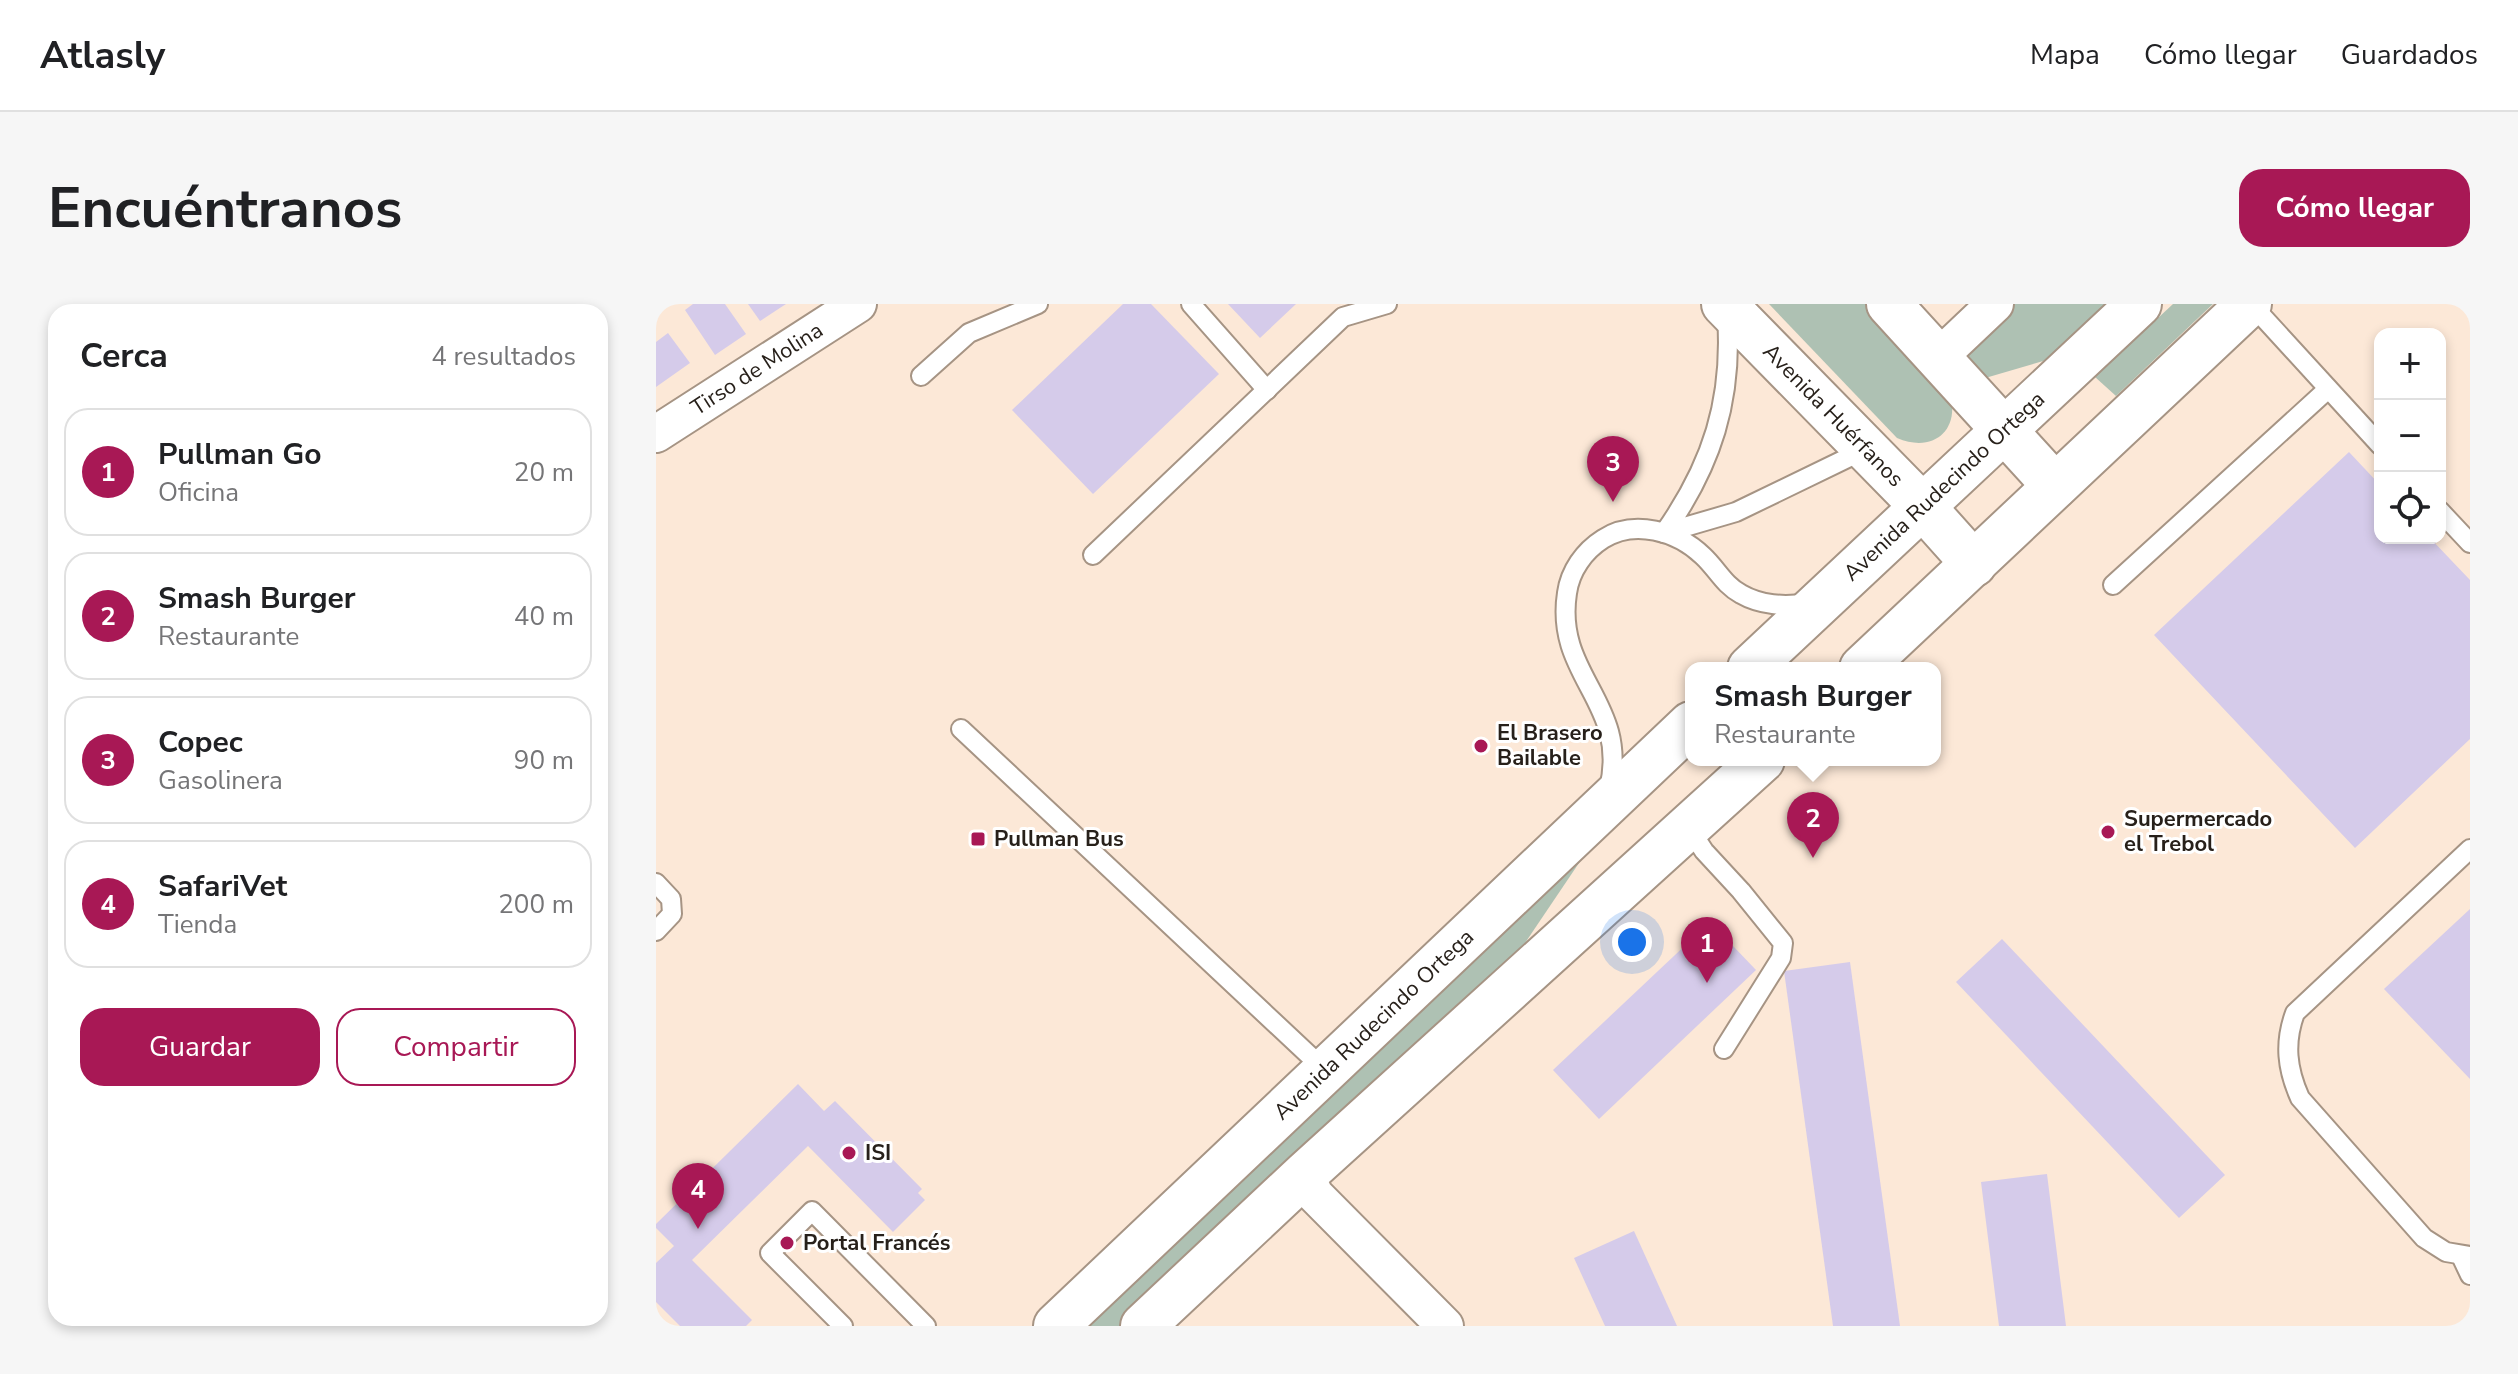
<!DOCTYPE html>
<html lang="es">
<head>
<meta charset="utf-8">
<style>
  :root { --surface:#fff; --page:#f6f6f6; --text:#202124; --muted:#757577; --line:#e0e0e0; --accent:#a81855 }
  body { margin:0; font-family:"Nunito Sans",sans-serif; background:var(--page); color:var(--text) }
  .controls { position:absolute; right:24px; top:24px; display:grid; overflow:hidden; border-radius:16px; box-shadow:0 4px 12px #0003 }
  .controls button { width:72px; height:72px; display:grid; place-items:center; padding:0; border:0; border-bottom:2px solid var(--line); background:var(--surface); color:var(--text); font:40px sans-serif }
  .you { position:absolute; left:976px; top:638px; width:28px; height:28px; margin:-20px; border:6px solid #fff; border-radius:50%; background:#1a73e8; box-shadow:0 0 0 12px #1a73e833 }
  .badge { display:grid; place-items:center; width:52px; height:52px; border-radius:50%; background:var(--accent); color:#fff; font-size:26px; font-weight:700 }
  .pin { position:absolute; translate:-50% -66px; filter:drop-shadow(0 2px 4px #0008) }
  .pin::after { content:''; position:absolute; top:42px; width:28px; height:24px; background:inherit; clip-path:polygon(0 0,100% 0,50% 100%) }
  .popup { position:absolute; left:1029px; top:358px; width:256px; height:104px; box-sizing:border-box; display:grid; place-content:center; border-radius:16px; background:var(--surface); filter:drop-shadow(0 2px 6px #0005); font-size:26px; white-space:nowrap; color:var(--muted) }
  .popup b { font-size:30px; color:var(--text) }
  .popup::after { content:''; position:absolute; left:50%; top:100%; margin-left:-16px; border:16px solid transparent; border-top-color:var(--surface) }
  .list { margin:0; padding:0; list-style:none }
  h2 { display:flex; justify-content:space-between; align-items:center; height:104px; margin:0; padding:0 32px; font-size:34px }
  h2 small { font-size:26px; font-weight:400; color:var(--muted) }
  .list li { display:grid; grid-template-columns:52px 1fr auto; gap:24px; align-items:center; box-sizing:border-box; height:128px; margin:0 16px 16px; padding:0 16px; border:2px solid var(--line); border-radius:24px }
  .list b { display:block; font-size:30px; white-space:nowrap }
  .list p { margin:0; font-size:26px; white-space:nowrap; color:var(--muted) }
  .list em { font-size:26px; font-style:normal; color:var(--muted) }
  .actions { display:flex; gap:16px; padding:24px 32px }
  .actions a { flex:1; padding:18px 0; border:2px solid var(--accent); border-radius:24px; text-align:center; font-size:28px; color:var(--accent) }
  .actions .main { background:var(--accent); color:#fff }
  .icon { flex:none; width:44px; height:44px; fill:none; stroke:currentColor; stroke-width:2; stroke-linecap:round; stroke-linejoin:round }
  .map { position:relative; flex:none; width:1814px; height:1022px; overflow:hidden; border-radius:24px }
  header { display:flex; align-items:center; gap:48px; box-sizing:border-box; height:112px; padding:0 40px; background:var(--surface); border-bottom:2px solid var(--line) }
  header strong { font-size:38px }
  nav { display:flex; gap:44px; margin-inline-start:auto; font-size:28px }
  .intro { display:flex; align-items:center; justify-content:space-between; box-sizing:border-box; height:192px; padding:0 48px }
  h1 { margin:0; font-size:56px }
  .button { padding:20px 36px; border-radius:24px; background:var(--accent); color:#fff; font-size:28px; font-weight:700 }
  main { display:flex; gap:48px; padding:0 48px }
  aside { flex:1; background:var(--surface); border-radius:24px; box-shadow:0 4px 12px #0003 }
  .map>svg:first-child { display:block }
</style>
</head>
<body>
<header>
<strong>Atlasly</strong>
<nav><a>Mapa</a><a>Cómo llegar</a><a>Guardados</a></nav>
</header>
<div class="intro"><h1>Encuéntranos</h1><a class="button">Cómo llegar</a></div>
<main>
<aside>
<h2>Cerca<small>4 resultados</small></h2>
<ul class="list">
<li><span class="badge">1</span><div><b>Pullman Go</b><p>Oficina</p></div><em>20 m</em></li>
<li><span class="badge">2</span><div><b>Smash Burger</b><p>Restaurante</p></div><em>40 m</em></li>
<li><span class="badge">3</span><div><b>Copec</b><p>Gasolinera</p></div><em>90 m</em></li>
<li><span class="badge">4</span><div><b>SafariVet</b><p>Tienda</p></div><em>200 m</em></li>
</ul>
<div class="actions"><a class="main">Guardar</a><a>Compartir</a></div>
</aside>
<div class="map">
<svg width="1814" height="1022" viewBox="0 0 1814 1022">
  <rect width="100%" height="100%" fill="#fce8d7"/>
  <!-- green -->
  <g fill="#aec1b3">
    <path d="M1113,0H1210L1293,87C1306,125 1278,150 1241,134Z"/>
    <polygon points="1356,0 1452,0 1394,55 1319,77 1300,53"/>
    <polygon points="1517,0 1557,0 1460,92 1439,73"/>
    <polygon points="925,556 848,670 471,1022 432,1022 831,637"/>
  </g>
  <!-- building -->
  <g fill="#d5cbea">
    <polygon points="37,0 69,0 90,30 59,51 29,6"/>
    <polygon points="92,0 130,0 104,17"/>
    <polygon points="467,0 495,0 563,70 437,190 356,106"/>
    <polygon points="572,0 640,0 604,34"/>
    <polygon points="12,29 34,59 0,83 0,38"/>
    <polygon points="1693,148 1724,181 1724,234 1774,234 1814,276 1814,435 1699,544 1498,331"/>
    <polygon points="1814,605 1814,775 1728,685"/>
    <polygon points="1054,618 1100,666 943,815 897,766"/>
    <polygon points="1346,635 1569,871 1523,914 1300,678"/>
    <polygon points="1194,658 1244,1022 1177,1022 1128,667"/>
    <polygon points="142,780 168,807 179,797 266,885 262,889 269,896 237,928 152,842 36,956 96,1016 90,1022 24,1022 0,998 0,959 18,942 0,924 0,920"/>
    <polygon points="1391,870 1410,1022 1343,1022 1325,878"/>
    <polygon points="978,927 1021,1022 949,1022 918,954"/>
  </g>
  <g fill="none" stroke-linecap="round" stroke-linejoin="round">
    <!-- service casing -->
    <g stroke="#a69484" stroke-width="22">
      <g id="service">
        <polyline points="535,0 611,86"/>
        <polyline points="1595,0 1724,141"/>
        <path d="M1071,12C1077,96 1056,161 1008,229L1080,208L1210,145"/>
        <polyline points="265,72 313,29 382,0"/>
        <polyline points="1784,207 1814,239"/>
        <polyline points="437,251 687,13 731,0"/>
        <polyline points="1457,281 1672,85"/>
        <polyline points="305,425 670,767"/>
        <path d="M953,485C974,398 898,373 911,289C914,267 928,247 947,235C978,215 1021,227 1047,252C1061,265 1068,281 1085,290C1104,301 1129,303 1150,299"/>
        <polyline points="1033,524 1048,547 1085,587 1127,639 1125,654 1068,745"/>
        <path d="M1814,545L1639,709C1628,739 1631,765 1644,794L1768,934L1790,948L1814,952"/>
        <polyline points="0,579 15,595 16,610 0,627"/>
        <polyline points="1805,952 1814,971"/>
        <polyline points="187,1022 114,949 156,907 270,1022"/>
      </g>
    </g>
    <!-- minor casing -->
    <g stroke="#a69484" stroke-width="40">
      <g id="minor">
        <polyline points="1283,53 1339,0"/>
        <path id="s1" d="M0,130L202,0"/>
        <polyline points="649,870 659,891 789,1022"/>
      </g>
    </g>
    <!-- primary casing -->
    <g stroke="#a69484" stroke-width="48">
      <g id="primary">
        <path id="s2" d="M1068,0L1267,203L1318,260"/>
        <polyline points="1233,0 1399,182"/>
        <path id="s3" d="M1094,364L1483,0"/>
        <polyline points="1206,364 1593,0"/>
        <path id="s4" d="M400,1022L1035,420"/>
        <polyline points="487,1022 649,870 1106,456"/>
      </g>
    </g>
    <!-- service -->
    <use href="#service" stroke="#fff" stroke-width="18"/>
    <!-- minor -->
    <use href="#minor" stroke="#fff" stroke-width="36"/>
    <!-- primary -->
    <use href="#primary" stroke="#fff" stroke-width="44"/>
  </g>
  <!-- markers -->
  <g fill="#a81855" stroke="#fff" stroke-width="3">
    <circle cx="825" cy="442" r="8"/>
    <circle cx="1452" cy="528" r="8"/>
    <rect x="314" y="527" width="16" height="16" rx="4"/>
    <circle cx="193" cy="849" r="8"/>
    <circle cx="131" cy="939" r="8"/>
  </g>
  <g text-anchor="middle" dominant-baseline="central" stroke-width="6" stroke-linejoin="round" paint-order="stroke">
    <!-- street labels -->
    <g font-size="22" fill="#27201a" stroke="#fff">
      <text stroke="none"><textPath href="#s1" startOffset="120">Tirso de Molina</textPath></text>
      <text stroke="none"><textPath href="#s2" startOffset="156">Avenida Huérfanos</textPath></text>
      <text stroke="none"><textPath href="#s3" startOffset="266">Avenida Rudecindo Ortega</textPath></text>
      <text stroke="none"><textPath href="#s4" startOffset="438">Avenida Rudecindo Ortega</textPath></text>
    </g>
    <!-- poi labels -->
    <g font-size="22" font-weight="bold" fill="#27201a" stroke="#fff" text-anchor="start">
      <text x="841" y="429">El Brasero<tspan x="841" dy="25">Bailable</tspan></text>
      <text x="1468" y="515">Supermercado<tspan x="1468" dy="25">el Trebol</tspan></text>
      <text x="338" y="535">Pullman Bus</text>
      <text x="209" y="849">ISI</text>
      <text x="147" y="939">Portal Francés</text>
    </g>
  </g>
</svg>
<div class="controls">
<button>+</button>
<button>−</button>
<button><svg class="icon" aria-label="locate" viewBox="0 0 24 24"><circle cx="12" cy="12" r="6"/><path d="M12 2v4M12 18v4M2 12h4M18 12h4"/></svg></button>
</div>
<div class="you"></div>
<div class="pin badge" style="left:1051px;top:679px">1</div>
<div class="pin badge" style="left:1157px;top:554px">2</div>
<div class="popup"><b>Smash Burger</b>Restaurante</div>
<div class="pin badge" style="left:957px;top:198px">3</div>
<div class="pin badge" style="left:42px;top:925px">4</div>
</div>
</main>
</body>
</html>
